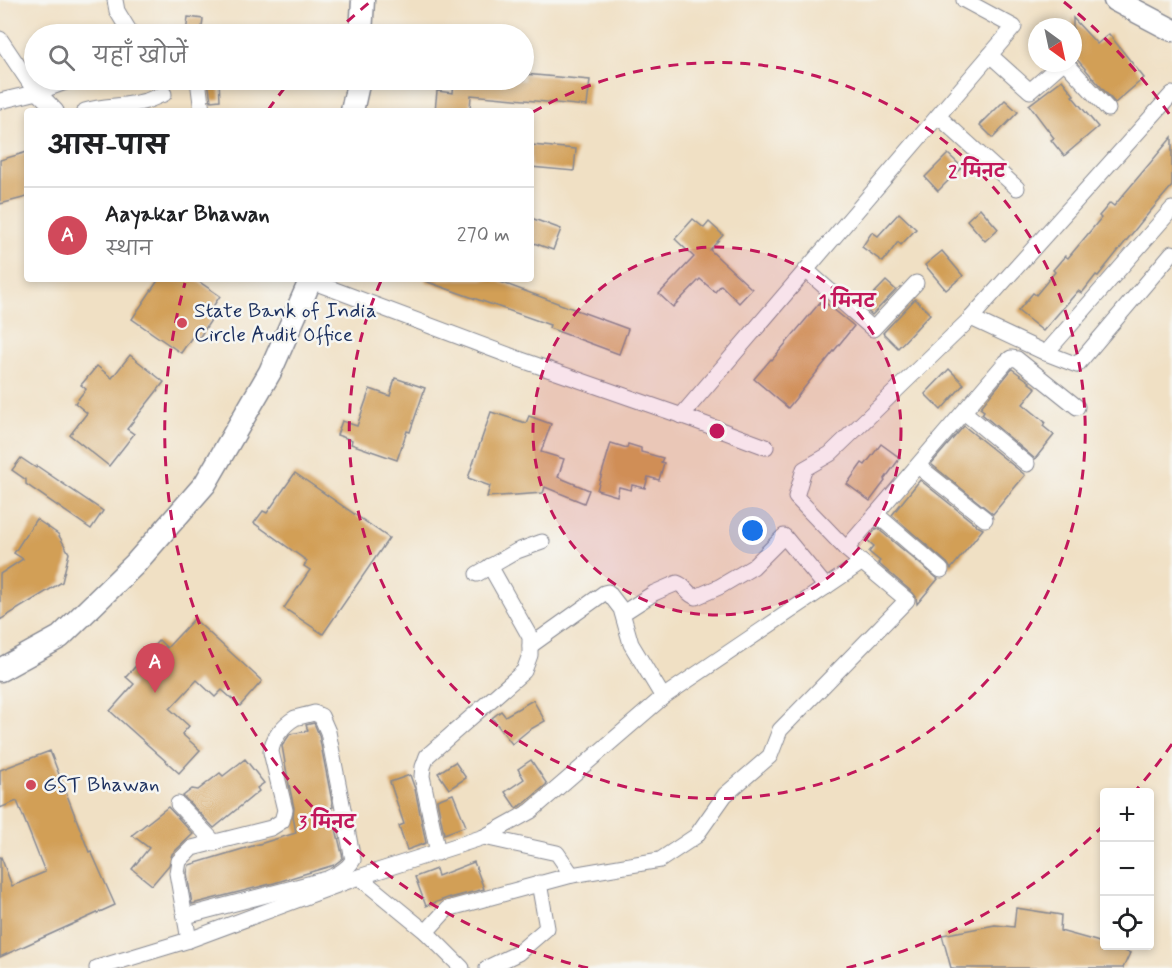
<!DOCTYPE html>
<html lang="hi">
<head>
<meta charset="utf-8">
<style>
  :root { --surface:#fff; --page:#f2f2f2; --text:#202124; --muted:#757577; --line:#e0e0e0; --accent:#d1495b }
  body { margin:0; font-family:Mynerve,"Playpen Sans Deva",sans-serif; background:var(--page); color:var(--text) }
  .controls { position:absolute; right:18px; bottom:18px; display:grid; overflow:hidden; border-radius:6px; box-shadow:0 3px 9px #0003 }
  .controls button { width:54px; height:54px; display:grid; place-items:center; padding:0; border:0; border-bottom:2px solid var(--line); background:var(--surface); color:var(--text); font:30px sans-serif }
  .compass { position:absolute; left:1028px; top:18px; width:54px; height:54px; border-radius:50%; background:var(--surface); box-shadow:0 3px 9px #0003; rotate:147deg }
  .you { position:absolute; left:753px; top:531px; width:21px; height:21px; margin:-15px; border:4px solid #fff; border-radius:50%; background:#1a73e8; box-shadow:0 0 0 9px #1a73e833 }
  .badge { display:grid; place-items:center; width:39px; height:39px; border-radius:50%; background:var(--accent); color:#fff; font-size:20px; font-weight:700 }
  .pin { position:absolute; translate:-50% -50px; filter:drop-shadow(0 2px 3px #0008) }
  .pin::after { content:''; position:absolute; top:32px; width:21px; height:18px; background:inherit; clip-path:polygon(0 0,100% 0,50% 100%) }
  .list { margin:0; padding:0; list-style:none }
  h2 { display:flex; justify-content:space-between; align-items:center; height:78px; margin:0; padding:0 24px; font-size:26px }
  h2 small { font-size:20px; font-weight:400; color:var(--muted) }
  .list li { display:grid; grid-template-columns:39px 1fr auto; gap:18px; align-items:center; box-sizing:border-box; height:96px; padding:0 24px; border-top:2px solid var(--line) }
  .list b { display:block; font-size:22px; white-space:nowrap }
  .list p { margin:0; font-size:20px; white-space:nowrap; color:var(--muted) }
  .list em { font-size:20px; font-style:normal; color:var(--muted) }
  .icon { flex:none; width:33px; height:33px; fill:none; stroke:currentColor; stroke-width:2; stroke-linecap:round; stroke-linejoin:round }
  .map { position:relative; flex:none; width:1172px; height:968px; overflow:hidden }
  .search { position:absolute; background:var(--surface); box-shadow:0 3px 9px #0003; left:24px; top:24px; width:510px; height:66px; display:flex; align-items:center; gap:15px; box-sizing:border-box; padding:0 21px; border-radius:33px; color:var(--muted); font-size:22px }
  .panel { position:absolute; background:var(--surface); box-shadow:0 3px 9px #0003; left:24px; top:108px; width:510px; height:174px; border-radius:6px }
  .map>svg:first-child { display:block }
</style>
</head>
<body>
<div class="map">
<svg width="1172" height="968" viewBox="0 0 1172 968">
  <rect width="100%" height="100%" fill="#f6f6f2"/>
  <filter id="ink" filterUnits="userSpaceOnUse"><feTurbulence type="fractalNoise" baseFrequency=".0167" numOctaves="2"/><feDisplacementMap in="SourceGraphic" scale="12" xChannelSelector="R" yChannelSelector="G"/><feConvolveMatrix kernelMatrix="1 2 1 2 8 2 1 2 1" color-interpolation-filters="sRGB"/></filter>
  <filter id="wash" filterUnits="userSpaceOnUse"><feTurbulence type="fractalNoise" baseFrequency=".008" numOctaves="4" result="noise"/><feDisplacementMap in="SourceGraphic" scale="24" xChannelSelector="R" yChannelSelector="G"/><feGaussianBlur stdDeviation="1.35" result="paint"/><feColorMatrix in="noise" values="0 0 0 0 0 0 0 0 0 0 0 0 0 0 0 0 0 1.4 0 .05"/><feComposite in="paint" operator="in"/></filter>
  <g filter="url(#wash)">
    <rect width="100%" height="100%" fill="#f0e0c4"/>
    <g id="blocks">
      <!-- building -->
      <g fill="#d29f56">
        <polygon points="188,17 203,19 201,34 186,34"/>
        <polygon points="1073,18 1097,44 1109,34 1144,78 1115,103 1073,55"/>
        <polygon points="524,74 590,80 587,106 471,95 470,110 462,109 461,111 435,111 437,91 453,93 454,80 524,80"/>
        <polygon points="208,80 219,80 220,100 211,101"/>
        <polygon points="1062,80 1074,95 1072,96 1098,127 1064,156 1051,140 1054,138 1029,105"/>
        <polygon points="1005,100 1018,112 993,138 980,125"/>
        <polygon points="1172,137 1172,186 1142,221 1098,276 1096,275 1082,293 1078,291 1043,331 1018,311 1033,293 1036,295 1055,272 1053,270 1065,256 1068,258 1083,240 1101,218 1099,216 1110,203 1114,206"/>
        <polygon points="531,145 576,149 574,171 531,167"/>
        <polygon points="27,152 27,197 0,204 0,160"/>
        <polygon points="948,154 962,167 938,191 925,177"/>
        <polygon points="980,208 998,229 985,241 967,220"/>
        <polygon points="899,213 916,229 901,245 898,242 883,262 862,247 872,232 878,236"/>
        <polygon points="531,218 561,229 553,250 531,242"/>
        <polygon points="693,219 704,228 709,222 723,235 710,250 752,289 739,303 721,285 715,292 700,279 673,307 659,294 694,257 675,239"/>
        <polygon points="942,251 963,276 946,290 925,265"/>
        <polygon points="159,279 195,279 220,296 206,317 211,320 199,338 194,334 181,353 132,319"/>
        <polygon points="426,279 492,279 628,329 619,354 549,328 550,325 425,281"/>
        <polygon points="886,281 896,290 872,315 862,306"/>
        <polygon points="915,299 930,314 898,348 883,333"/>
        <polygon points="822,300 854,326 788,408 754,379 771,359 772,360"/>
        <polygon points="130,355 164,382 127,429 134,434 109,466 70,435 87,413 75,403 86,389 81,385 97,366 112,378"/>
        <polygon points="949,369 964,384 941,410 925,394"/>
        <polygon points="1012,369 1030,382 1029,383 1036,388 1023,404 1045,422 1043,426 1054,435 1035,459 982,414 984,411 980,408"/>
        <polygon points="395,378 425,388 410,432 407,431 397,460 351,444 352,440 337,435 342,421 357,426 370,389 390,396"/>
        <polygon points="491,412 526,423 529,416 551,424 541,452 564,459 558,477 589,490 584,503 545,487 543,493 487,497 490,486 468,478"/>
        <polygon points="964,426 1025,475 993,514 931,464"/>
        <polygon points="611,443 627,448 628,444 641,448 641,452 663,458 661,462 664,463 659,480 648,477 645,488 632,485 631,490 619,487 617,496 597,490"/>
        <polygon points="881,444 900,458 884,480 885,481 870,501 847,484 862,463 865,465"/>
        <polygon points="21,458 36,468 37,466 103,511 91,529 26,484 26,480 12,470"/>
        <polygon points="295,473 389,538 323,634 284,608 310,570 304,566 307,561 254,523 263,511 267,513"/>
        <polygon points="920,480 979,527 983,529 951,569 947,563 892,515"/>
        <polygon points="36,519 58,534 69,553 62,582 0,620 0,574 23,559 14,553"/>
        <polygon points="877,528 938,579 917,604 916,597 913,593 878,563 880,561 869,552 874,546 867,540"/>
        <polygon points="194,619 262,681 240,706 222,690 215,697 197,680 170,709 189,726 182,734 200,750 179,773 110,711 134,684 126,677 159,640 167,648"/>
        <polygon points="533,700 545,721 529,730 512,744 492,718 501,711 505,716"/>
        <polygon points="314,723 319,735 333,807 331,808 343,858 334,865 274,883 192,904 187,873 189,865 296,833 293,816 294,808 288,780 282,746 290,734 308,731 306,725"/>
        <polygon points="50,751 89,852 91,851 115,905 0,957 0,857 1,857 12,886 45,872 17,801 0,808 0,770"/>
        <polygon points="245,759 264,783 257,788 259,791 214,828 183,796 192,789 198,790 220,773 223,776"/>
        <polygon points="531,760 547,784 525,803 516,808 505,792 524,779 518,769"/>
        <polygon points="455,762 466,778 449,789 438,773"/>
        <polygon points="410,775 415,789 426,843 407,850 399,826 404,824 390,782"/>
        <polygon points="453,794 466,826 444,834 437,800"/>
        <polygon points="168,807 193,834 172,854 169,865 152,885 132,869 149,848 132,835"/>
        <polygon points="474,862 484,889 450,898 450,897 426,906 415,877 436,869 438,876"/>
        <polygon points="1016,908 1061,915 1060,931 1096,941 1104,944 1104,945 1109,945 1130,953 1123,968 951,968 942,935 995,925 1014,927"/>
      </g>
    </g>
  </g>
  <g filter="url(#ink)">
    <use href="#blocks" fill-opacity="0" stroke="#868891" stroke-width="1.5"/>
    <g fill="none" stroke-linecap="round" stroke-linejoin="round">
      <!-- street casing -->
      <g stroke="#868891" stroke-width="17">
        <g id="street">
          <polyline points="115,0 117,11 131,34"/>
          <polyline points="0,39 31,85 56,111"/>
          <polyline points="990,55 1030,91 1062,63"/>
          <polyline points="1066,63 1108,109"/>
          <polyline points="198,80 202,111"/>
          <polyline points="0,101 38,92 71,80"/>
          <path d="M85,111C105,105 126,107 146,101C152,99 158,96 164,94"/>
          <polyline points="938,116 1017,188"/>
          <polyline points="806,270 873,329 916,283"/>
          <polyline points="311,281 516,358 691,419 766,447"/>
          <polyline points="971,318 1046,353 1077,365 1172,253"/>
          <polyline points="1046,353 1172,209"/>
          <polyline points="964,412 1027,464"/>
          <polyline points="681,416 1014,27 964,0"/>
          <polyline points="918,466 985,519"/>
          <polyline points="876,514 941,570"/>
          <polyline points="846,549 1006,362 1011,358 1017,359 1077,407"/>
          <polyline points="477,574 517,551 542,542"/>
          <path d="M623,613L654,593L677,583C685,585 687,595 696,597L719,587L753,567L784,536L826,587"/>
          <polyline points="530,646 604,593 608,592 621,609 631,644 663,697"/>
          <polyline points="178,804 215,843"/>
          <polyline points="484,837 557,853 572,875"/>
          <polyline points="438,853 422,776 423,767 427,756 524,671 530,655 530,637 490,566"/>
          <polyline points="359,877 426,932 462,968"/>
          <path d="M186,916L327,879C338,874 347,870 353,860L328,732L321,716L314,713C308,715 301,716 295,718C283,725 272,739 271,752L285,810L282,821L271,828L192,848L179,861L177,873L189,940"/>
          <polyline points="426,932 447,909 572,875 660,860 696,836 725,795 770,756 780,730 907,600 846,549 796,497 804,469 830,454 971,318 1172,94"/>
          <polyline points="97,968 189,940 359,877 484,837 531,811 663,697 861,563"/>
          <polyline points="487,968 518,953 547,928 539,883"/>
        </g>
      </g>
      <!-- secondary casing -->
      <g stroke="#868891" stroke-width="25">
        <g id="secondary">
          <polyline points="1115,0 1172,30"/>
          <polyline points="361,34 363,0"/>
          <polyline points="352,111 359,80"/>
          <polyline points="0,670 60,637 135,564 205,484 270,372 311,279"/>
        </g>
      </g>
      <!-- street -->
      <use href="#street" stroke="#fff" stroke-width="15"/>
      <!-- secondary -->
      <use href="#secondary" stroke="#fff" stroke-width="22"/>
    </g>
  </g>
  <!-- distance rings -->
  <circle cx="717" cy="431" r="184" fill="#c2185b" fill-opacity=".12"/>
  <g fill="none" stroke="#c2185b" stroke-width="3" stroke-dasharray="10 8">
    <circle cx="717" cy="431" r="184"/>
    <path d="M533 112A368 368 0 1 1 381 281"/>
    <path d="M1172 744A552 552 0 0 1 1137 789M1104 825A552 552 0 0 1 846 968M588 968A552 552 0 0 1 185 283M268 110A552 552 0 0 1 291 80M334 34A552 552 0 0 1 370 2M1064 2A552 552 0 0 1 1172 118"/>
  </g>
  <!-- markers -->
  <g fill="#d1495b" stroke="#f6f6f2" stroke-width="2">
    <circle cx="182" cy="323" r="6"/>
    <circle cx="31" cy="785" r="6"/>
  </g>
  <g text-anchor="middle" dominant-baseline="central" stroke-width="5" stroke-linejoin="round" paint-order="stroke">
    <!-- poi labels -->
    <g font-size="21" fill="#1b2f5e" stroke="#f6f6f2" text-anchor="start">
      <text x="194" y="311">State Bank of India<tspan x="194" dy="24">Circle Audit Office</tspan></text>
      <text x="43" y="785">GST Bhawan</text>
    </g>
  </g>
  <circle cx="717" cy="431" r="9" fill="#c2185b" stroke="#f6f6f2" stroke-width="3"/>
  <g font-size="18" text-anchor="middle" font-weight="bold" fill="#c2185b" stroke="#f6f6f2" stroke-width="5" stroke-linejoin="round" paint-order="stroke">
    <text x="977" y="177">2 मिनट</text>
    <text x="847" y="307">1 मिनट</text>
    <text x="327" y="828">3 मिनट</text>
  </g>
</svg>
<div class="controls">
<button>+</button>
<button>−</button>
<button><svg class="icon" aria-label="locate" viewBox="0 0 24 24"><circle cx="12" cy="12" r="6"/><path d="M12 2v4M12 18v4M2 12h4M18 12h4"/></svg></button>
</div>
<svg class="compass" viewBox="-18 -18 36 36"><path d="M0-13l5 13h-10z" fill="#e53935"/><path d="M0 13l5-13h-10z" fill="#757577"/></svg>
<div class="you"></div>
<div class="pin badge" style="left:155px;top:693px">A</div>
<div class="search"><svg class="icon" aria-label="search" viewBox="0 0 24 24"><circle cx="10" cy="10" r="6"/><path d="M15 15l6 6"/></svg>यहाँ खोजें</div>
<section class="panel">
<h2>आस-पास<small></small></h2>
<ul class="list">
<li><span class="badge">A</span><div><b>Aayakar Bhawan</b><p>स्थान</p></div><em>270 m</em></li>
</ul>
</section>
</div>
</body>
</html>
